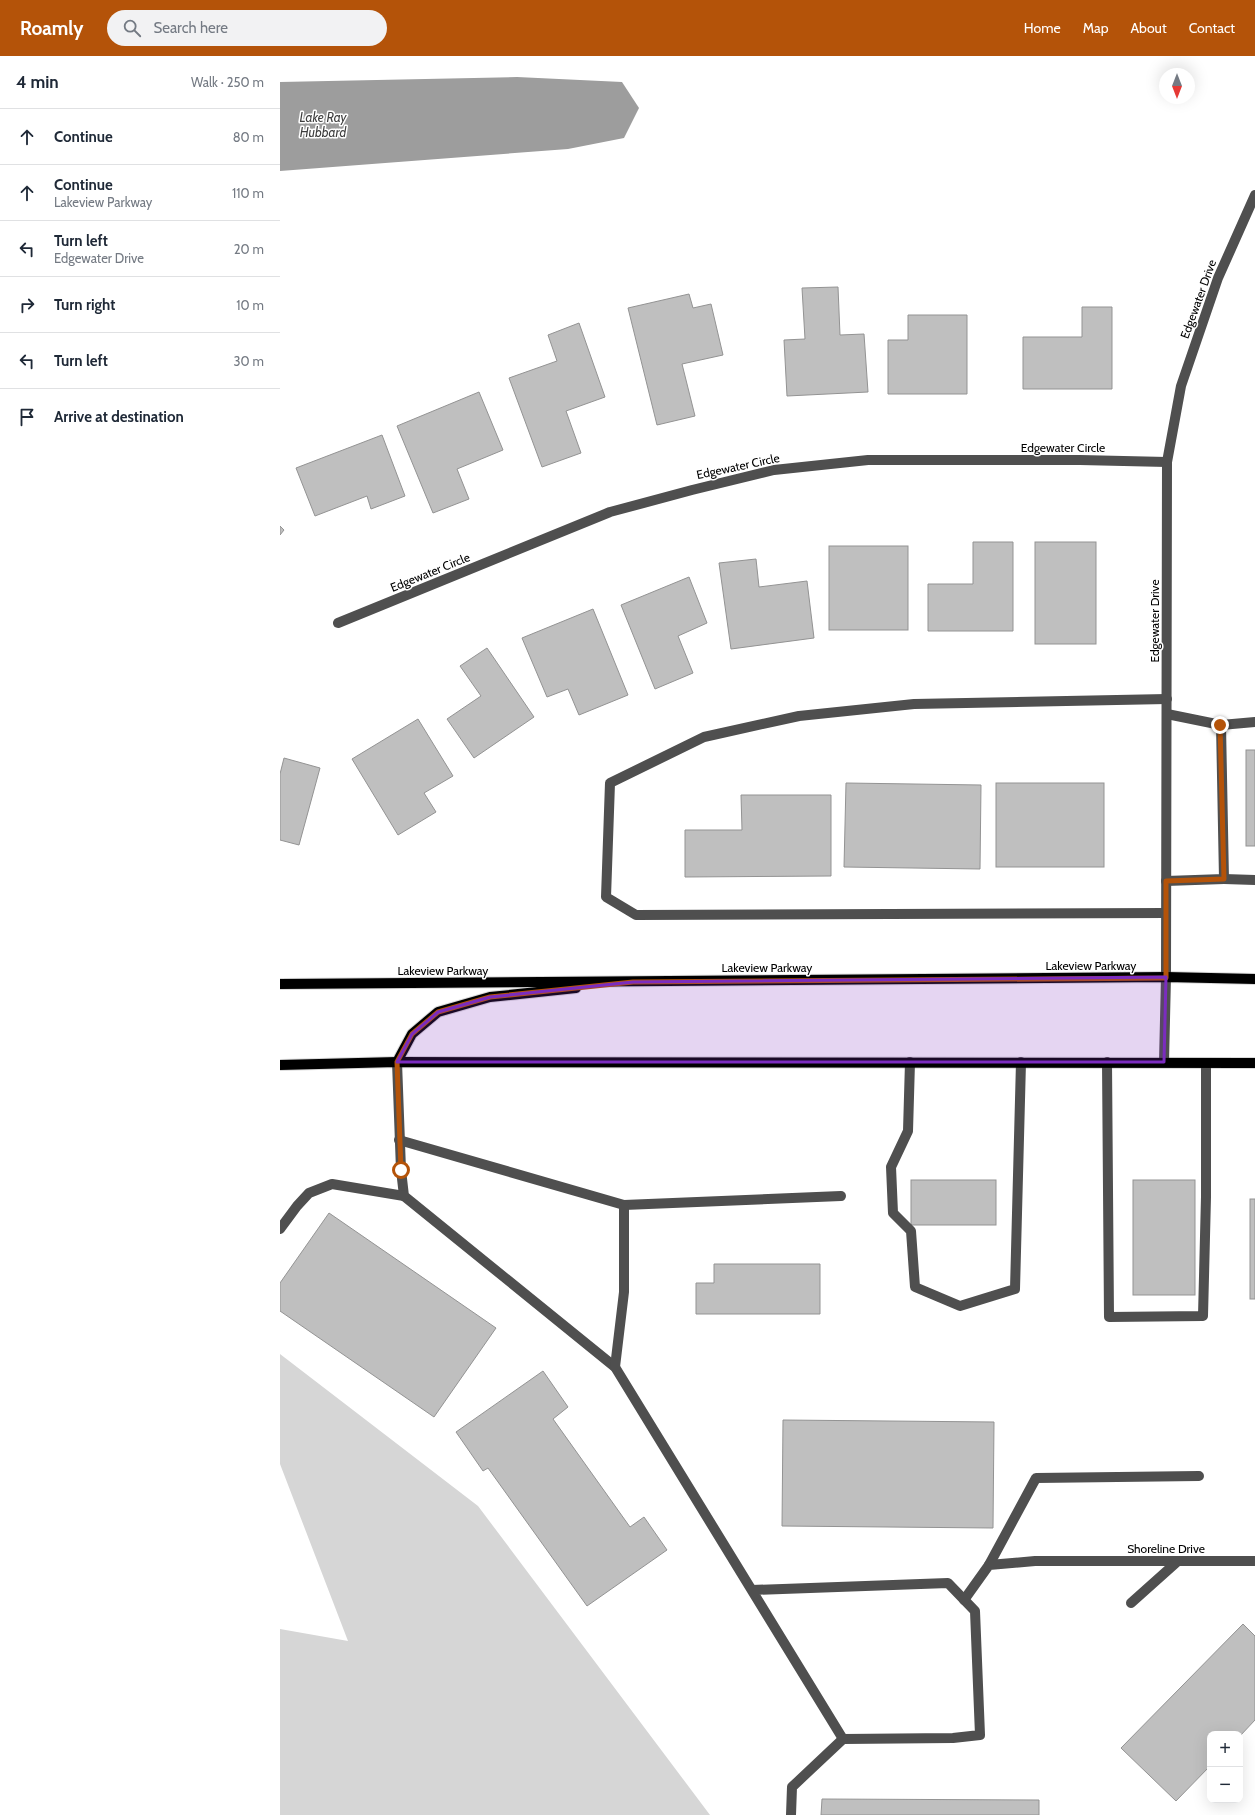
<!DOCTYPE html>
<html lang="en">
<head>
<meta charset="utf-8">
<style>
  :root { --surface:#fff; --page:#f2f2f3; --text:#1f2937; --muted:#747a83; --line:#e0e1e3; --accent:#b45309 }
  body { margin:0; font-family:Cabin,sans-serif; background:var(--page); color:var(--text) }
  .controls { position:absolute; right:12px; bottom:12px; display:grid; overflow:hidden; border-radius:8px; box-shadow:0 4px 16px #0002 }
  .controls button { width:36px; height:36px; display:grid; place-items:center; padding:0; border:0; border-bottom:1px solid var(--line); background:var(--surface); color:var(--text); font:20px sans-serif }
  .compass { position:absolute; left:879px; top:12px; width:36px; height:36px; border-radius:50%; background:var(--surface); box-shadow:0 4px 16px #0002; rotate:180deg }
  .stop { position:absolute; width:12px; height:12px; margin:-9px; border:3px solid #b45309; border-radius:50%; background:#fff }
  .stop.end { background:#b45309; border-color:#fff; box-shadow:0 1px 4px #0008 }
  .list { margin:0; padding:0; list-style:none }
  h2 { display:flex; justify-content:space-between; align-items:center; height:52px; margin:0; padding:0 16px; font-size:17px }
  h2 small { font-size:13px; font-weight:400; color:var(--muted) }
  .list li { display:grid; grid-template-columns:26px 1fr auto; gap:12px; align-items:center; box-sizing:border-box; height:56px; padding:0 16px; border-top:1px solid var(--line) }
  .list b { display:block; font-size:15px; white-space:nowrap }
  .list p { margin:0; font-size:13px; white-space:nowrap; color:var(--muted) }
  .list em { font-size:13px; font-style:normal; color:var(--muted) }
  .icon { flex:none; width:22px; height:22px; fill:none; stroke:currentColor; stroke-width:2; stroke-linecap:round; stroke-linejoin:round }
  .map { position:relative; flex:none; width:975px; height:1759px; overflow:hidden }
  header { display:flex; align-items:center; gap:24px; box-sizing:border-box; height:56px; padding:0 20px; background:var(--accent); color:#fff }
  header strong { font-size:19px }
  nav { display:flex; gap:22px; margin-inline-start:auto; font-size:14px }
  .search { width:280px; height:36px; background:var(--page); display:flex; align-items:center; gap:10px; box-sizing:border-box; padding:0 14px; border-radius:22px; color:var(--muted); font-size:15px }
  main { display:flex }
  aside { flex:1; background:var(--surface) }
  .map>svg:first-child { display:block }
</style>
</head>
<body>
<header>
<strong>Roamly</strong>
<div class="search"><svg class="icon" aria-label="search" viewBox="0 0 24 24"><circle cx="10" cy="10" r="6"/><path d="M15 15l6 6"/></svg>Search here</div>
<nav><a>Home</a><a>Map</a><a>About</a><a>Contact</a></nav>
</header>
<main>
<aside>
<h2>4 min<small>Walk · 250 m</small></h2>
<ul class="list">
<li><svg class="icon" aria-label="ahead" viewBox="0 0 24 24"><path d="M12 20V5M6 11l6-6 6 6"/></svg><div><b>Continue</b></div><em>80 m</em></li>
<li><svg class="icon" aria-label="ahead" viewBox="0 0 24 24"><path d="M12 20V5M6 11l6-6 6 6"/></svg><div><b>Continue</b><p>Lakeview Parkway</p></div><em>110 m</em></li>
<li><svg class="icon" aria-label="left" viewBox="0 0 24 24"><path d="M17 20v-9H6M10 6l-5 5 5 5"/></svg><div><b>Turn left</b><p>Edgewater Drive</p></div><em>20 m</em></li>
<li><svg class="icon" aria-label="right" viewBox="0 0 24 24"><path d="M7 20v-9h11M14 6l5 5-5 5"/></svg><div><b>Turn right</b></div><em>10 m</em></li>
<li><svg class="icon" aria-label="left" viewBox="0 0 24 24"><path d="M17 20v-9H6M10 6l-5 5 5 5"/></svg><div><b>Turn left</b></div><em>30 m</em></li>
<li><svg class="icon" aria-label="arrive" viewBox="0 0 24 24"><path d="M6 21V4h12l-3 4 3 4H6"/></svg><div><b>Arrive at destination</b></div></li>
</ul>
</aside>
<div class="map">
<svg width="975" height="1759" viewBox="0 0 975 1759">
  <rect width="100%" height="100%" fill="#fff"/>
  <!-- green -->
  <polygon fill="#d6d6d6" points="0,1298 198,1450 430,1759 0,1759 0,1573 68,1585 0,1408"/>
  <!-- water -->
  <polygon fill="#9d9d9d" points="237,21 342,26 359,52 344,82 288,93 0,115 0,26"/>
  <!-- building -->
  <g fill="#bfbfbf" stroke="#939393">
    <polygon points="558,231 560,279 584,278 588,336 507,340 504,284 525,283 522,232"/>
    <polygon points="409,238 413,252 431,248 443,299 402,308 415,360 377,369 348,252"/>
    <polygon points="802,251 832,251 832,333 743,333 743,281 802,281"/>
    <polygon points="628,259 687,259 687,338 608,338 608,284 628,284"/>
    <polygon points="299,267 325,341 286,355 301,397 262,411 229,322 277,305 268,279"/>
    <polygon points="199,336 223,394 177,413 189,443 153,457 117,370"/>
    <polygon points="102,379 125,440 91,453 87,440 35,460 16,412"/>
    <polygon points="0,470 4,474 0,479"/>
    <polygon points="693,486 733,486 733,575 648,575 648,528 693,528"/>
    <rect x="755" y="486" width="61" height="102"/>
    <rect x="549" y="490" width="79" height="84"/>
    <polygon points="476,503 479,531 527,525 534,582 451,593 439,507"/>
    <polygon points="409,521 427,567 398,580 413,617 375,633 341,549"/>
    <polygon points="313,553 348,639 299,659 288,633 267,641 242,582"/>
    <polygon points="207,592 254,661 194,702 167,663 201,640 180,610"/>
    <polygon points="138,663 173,720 144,737 156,756 118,779 72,703"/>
    <rect x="966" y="694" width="9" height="96"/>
    <polygon points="4,702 40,712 19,789 0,784 0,718"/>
    <polygon points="566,727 701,729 700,813 564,811"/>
    <rect x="716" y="727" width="108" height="84"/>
    <polygon points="461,739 551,739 551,820 405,821 405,774 462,774"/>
    <rect x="631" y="1124" width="85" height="45"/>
    <rect x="853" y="1124" width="62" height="115"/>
    <rect x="970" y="1143" width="5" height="100"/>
    <polygon points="49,1157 216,1272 154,1361 0,1255 0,1227"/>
    <polygon points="434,1208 540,1208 540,1258 416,1258 416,1227 434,1227"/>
    <polygon points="263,1315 288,1351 273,1363 350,1471 364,1461 387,1494 307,1550 208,1412 203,1415 176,1376"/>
    <polygon points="503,1364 714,1366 713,1472 502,1470"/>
    <polygon points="963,1568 975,1580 975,1664 960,1680 960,1678 930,1678 930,1710 896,1745 841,1692"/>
    <polygon points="542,1743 759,1744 759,1759 541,1759"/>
  </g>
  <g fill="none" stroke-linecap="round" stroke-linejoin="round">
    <!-- major casing -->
    <g stroke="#dbdbdb" stroke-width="12">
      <g id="major">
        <polyline points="0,928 886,921 975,923"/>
        <polyline points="117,1006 132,978 158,956 210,941 296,932"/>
        <polyline points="0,1009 117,1006 975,1007"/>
      </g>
    </g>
    <!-- minor -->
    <g stroke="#4f4f4f" stroke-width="10">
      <polyline points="58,567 330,456 412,434 494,414 588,404 800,404 887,406"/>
      <polyline points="941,669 975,666"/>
      <polyline points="944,823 975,824"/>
      <polyline points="886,825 944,823 941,669 887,658"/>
      <polyline points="886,857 356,859 326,841 330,727 424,681 519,660 634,648 887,643"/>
      <polyline points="117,1006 121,1114 124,1140 335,1311 563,1683 673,1682 700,1679 695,1555 668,1527 472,1534"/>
      <polyline points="630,1006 628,1075 611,1111 613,1157 631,1175 635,1231 680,1250 735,1233 741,1006"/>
      <polyline points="827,1006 829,1261 923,1260 926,1141 926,1007"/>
      <polyline points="884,1006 886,921 887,406 901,330 938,222 975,139"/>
      <polyline points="119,1084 344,1149 561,1140"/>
      <polyline points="0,1173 17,1150 29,1137 52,1128 124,1140"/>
      <polyline points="335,1311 344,1236 344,1149"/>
      <polyline points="709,1509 756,1422 919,1420"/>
      <polyline points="684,1544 709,1509 755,1505 975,1505"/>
      <polyline points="851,1547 898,1505"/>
      <polyline points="511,1759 512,1731 563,1683"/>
    </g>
    <!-- major -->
    <use href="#major" stroke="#000" stroke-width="10"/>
  </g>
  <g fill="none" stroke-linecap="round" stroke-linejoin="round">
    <!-- route -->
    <polyline stroke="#b45309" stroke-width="5" points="121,1114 117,1006 132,978 158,956 210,941 353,926 886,922 886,825 944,823 940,669"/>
  </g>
  <!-- marked area -->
  <path fill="#7b2cbf" fill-opacity="0.2" stroke="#7b2cbf" stroke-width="3" stroke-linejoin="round" d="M886,921L884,1006H117L132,978L158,956L210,941L353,926Z"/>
  <g text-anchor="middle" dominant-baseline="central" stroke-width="3" stroke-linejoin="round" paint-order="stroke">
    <!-- street labels -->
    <g font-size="12" fill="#000" stroke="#fff">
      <text transform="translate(918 243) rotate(-70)">Edgewater Drive</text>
      <text x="783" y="391">Edgewater Circle</text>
      <text transform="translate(458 410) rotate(-12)">Edgewater Circle</text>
      <text transform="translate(150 516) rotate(-22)">Edgewater Circle</text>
      <text transform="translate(874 565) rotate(-90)">Edgewater Drive</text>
      <text x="811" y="909">Lakeview Parkway</text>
      <text x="487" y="911">Lakeview Parkway</text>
      <text x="163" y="914">Lakeview Parkway</text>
      <text x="886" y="1492">Shoreline Drive</text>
    </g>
    <!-- water labels -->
    <g font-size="13" font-style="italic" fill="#3e3e3e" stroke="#fff">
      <text x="43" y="61">Lake Ray<tspan x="43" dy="15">Hubbard</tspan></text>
    </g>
  </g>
</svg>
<div class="controls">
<button>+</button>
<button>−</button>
</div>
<svg class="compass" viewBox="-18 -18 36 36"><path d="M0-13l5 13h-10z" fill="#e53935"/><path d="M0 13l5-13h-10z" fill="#747a83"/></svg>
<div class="stop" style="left:121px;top:1114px"></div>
<div class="stop end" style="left:940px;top:669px"></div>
</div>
</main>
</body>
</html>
